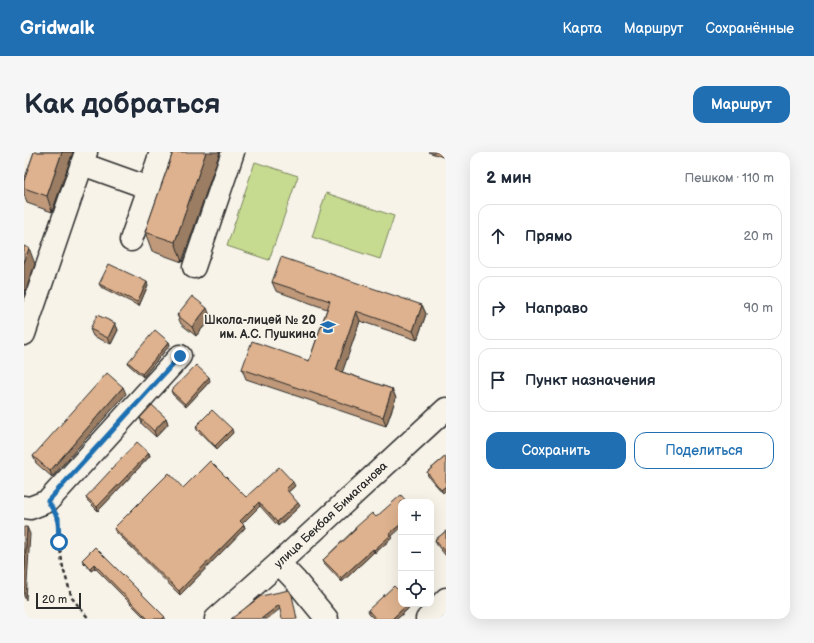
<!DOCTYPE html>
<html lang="ru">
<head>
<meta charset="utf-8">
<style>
  :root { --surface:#fff; --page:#f6f6f7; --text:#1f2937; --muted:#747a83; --line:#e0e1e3; --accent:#1f6fb2 }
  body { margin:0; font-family:"Balsamiq Sans",sans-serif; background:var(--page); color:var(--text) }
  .controls { position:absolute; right:12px; bottom:12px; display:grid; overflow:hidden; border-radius:8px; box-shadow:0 4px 16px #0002 }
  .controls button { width:36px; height:36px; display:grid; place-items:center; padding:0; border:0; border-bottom:1px solid var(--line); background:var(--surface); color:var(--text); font:20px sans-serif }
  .scale { position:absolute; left:12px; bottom:10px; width:45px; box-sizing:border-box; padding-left:4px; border:2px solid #2b2b2b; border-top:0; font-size:11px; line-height:14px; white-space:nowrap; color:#2b2b2b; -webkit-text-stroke:3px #f7f3e8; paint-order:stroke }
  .stop { position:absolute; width:12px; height:12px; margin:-9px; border:3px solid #1f6fb2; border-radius:50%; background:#fff }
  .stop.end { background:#1f6fb2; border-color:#fff; box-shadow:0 1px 4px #0008 }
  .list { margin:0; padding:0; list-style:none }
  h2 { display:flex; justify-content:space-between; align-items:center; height:52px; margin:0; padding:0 16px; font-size:17px }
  h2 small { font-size:13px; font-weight:400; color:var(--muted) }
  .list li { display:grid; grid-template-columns:26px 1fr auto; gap:12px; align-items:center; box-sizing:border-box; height:64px; margin:0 8px 8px; padding:0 8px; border:1px solid var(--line); border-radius:12px }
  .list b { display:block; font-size:15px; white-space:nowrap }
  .list em { font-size:13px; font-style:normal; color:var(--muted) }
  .actions { display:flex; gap:8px; padding:12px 16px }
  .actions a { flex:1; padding:9px 0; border:1px solid var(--accent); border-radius:12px; text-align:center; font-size:14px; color:var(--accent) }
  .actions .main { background:var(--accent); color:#fff }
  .icon { flex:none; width:22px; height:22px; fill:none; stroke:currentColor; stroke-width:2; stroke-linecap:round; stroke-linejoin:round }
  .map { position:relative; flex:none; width:422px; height:467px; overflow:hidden; border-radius:12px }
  header { display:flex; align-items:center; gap:24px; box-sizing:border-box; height:56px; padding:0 20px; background:var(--accent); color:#fff }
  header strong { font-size:19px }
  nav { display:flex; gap:22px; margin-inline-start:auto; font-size:14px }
  .intro { display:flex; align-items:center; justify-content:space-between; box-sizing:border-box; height:96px; padding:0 24px }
  h1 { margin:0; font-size:28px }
  .button { padding:10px 18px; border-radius:12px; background:var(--accent); color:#fff; font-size:14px; font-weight:700 }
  main { display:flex; gap:24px; padding:0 24px }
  aside { flex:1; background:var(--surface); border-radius:12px; box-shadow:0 4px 16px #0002 }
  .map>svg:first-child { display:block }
</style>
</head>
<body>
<header>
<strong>Gridwalk</strong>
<nav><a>Карта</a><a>Маршрут</a><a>Сохранённые</a></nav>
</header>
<div class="intro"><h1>Как добраться</h1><a class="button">Маршрут</a></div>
<main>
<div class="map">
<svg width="422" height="467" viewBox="0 0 422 467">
  <rect width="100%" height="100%" fill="#f7f3e8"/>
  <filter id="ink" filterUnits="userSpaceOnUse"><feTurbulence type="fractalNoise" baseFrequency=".025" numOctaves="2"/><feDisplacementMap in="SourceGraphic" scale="8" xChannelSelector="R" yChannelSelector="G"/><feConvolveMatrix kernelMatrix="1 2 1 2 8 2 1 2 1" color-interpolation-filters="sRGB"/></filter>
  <g filter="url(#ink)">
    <!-- pitch -->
    <g fill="#c7db90" stroke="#79835e">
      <polygon points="231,10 274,24 245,108 203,94"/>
      <polygon points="302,41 370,64 356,107 288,85"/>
    </g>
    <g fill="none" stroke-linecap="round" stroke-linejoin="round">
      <!-- minor casing -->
      <g stroke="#2b2b2b" stroke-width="25">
        <g id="minor">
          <polyline points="58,12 125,36 137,0"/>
          <polyline points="107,88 125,36"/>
          <polyline points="170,115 209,0"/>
          <polyline points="0,182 62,0"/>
          <polyline points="0,355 6,356 24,349 156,204"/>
          <polyline points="255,411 271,428 303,467"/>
          <polyline points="192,467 255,411 422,257"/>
          <polyline points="403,467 422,447"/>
        </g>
      </g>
      <!-- path -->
      <polyline stroke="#2b2b2b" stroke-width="2.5" stroke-dasharray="4 3" stroke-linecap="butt" points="32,364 34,366 35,390 39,416 48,446 65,467"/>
      <!-- minor -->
      <use href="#minor" stroke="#f7f3e8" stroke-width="22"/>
    </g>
    <!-- wall -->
    <g fill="#bf997a" stroke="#2b2b2b">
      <polygon points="10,0 49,0 28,60 3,51 0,42 0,29"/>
      <polygon points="149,0 158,110 128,99 121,80"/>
      <polygon points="404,0 422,0 422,6"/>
      <polygon points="248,130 398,153 402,162 393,188 336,169 318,220 368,237 372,246 362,274 222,227 218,217 285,209 303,157 252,139"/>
      <polygon points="75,132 124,133 115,154 77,135"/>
      <polygon points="153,163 187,166 172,184 157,172"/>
      <polygon points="91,171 94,178 87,192 69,184 66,177"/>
      <polygon points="145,190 146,193 119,225 105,213 104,210"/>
      <polygon points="186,229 162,255 149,243 147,239"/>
      <polygon points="102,242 28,325 12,311 9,304"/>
      <polygon points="116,266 142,266 144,272 132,285 118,272"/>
      <polygon points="172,274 209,281 193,297 173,278"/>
      <polygon points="125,301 126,304 74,359 63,348 62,345"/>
      <polygon points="422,304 419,341 404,324 403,320"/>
      <polygon points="271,334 264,340 276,354 254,374 236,354 218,371 220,373 221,376 156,443 91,379 90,376 159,336 222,345"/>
      <polygon points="331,376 368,384 368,386 351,401 350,400 318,430 300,411 299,408 331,377"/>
      <polygon points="422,379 422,404 413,393 411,388"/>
      <polygon points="71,395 142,467 122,467 71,416 67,419 60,411 58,408"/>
      <polygon points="377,452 386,452 387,454 373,467 350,467 345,462 344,458"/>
    </g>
    <!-- shaded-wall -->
    <g fill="#9b7d63" stroke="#2b2b2b">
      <polygon points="38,0 49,0 28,60 23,44"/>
      <polygon points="182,0 196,0 158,110 151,90"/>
      <polygon points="5,96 11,112 0,143 0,111"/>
      <polygon points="123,130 124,133 115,154 113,150"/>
      <polygon points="398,153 402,162 393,188 389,179"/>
      <polygon points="183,156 187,166 172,184 168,175"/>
      <polygon points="332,159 336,169 316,227 312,218"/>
      <polygon points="91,171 94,178 87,192 84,186"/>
      <polygon points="145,190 146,193 119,225 118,222"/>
      <polygon points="185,225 186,229 162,255 161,252"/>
      <polygon points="99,235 102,242 28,325 26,319"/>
      <polygon points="368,237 372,246 362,274 359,265"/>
      <polygon points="142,266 144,272 132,285 130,279"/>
      <polygon points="208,277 209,281 193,297 191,294"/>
      <polygon points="125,301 126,304 74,359 73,355"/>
      <polygon points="269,330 271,334 263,341 262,337"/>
      <polygon points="422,334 422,338 419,341 417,338"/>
      <polygon points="235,350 236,354 217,373 216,369"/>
      <polygon points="274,351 276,354 254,374 253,370"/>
      <polygon points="377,372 377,376 368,384 368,386 351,401 350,398 366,381"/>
      <polygon points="220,373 221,376 156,443 155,439"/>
      <polygon points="3,375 6,382 2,448 0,444 0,429"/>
      <polygon points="349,397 350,400 318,430 317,426"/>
      <polygon points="70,412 71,416 67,419 66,416"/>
      <polygon points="384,452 386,452 387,454 373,467 368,467"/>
      <polygon points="255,453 256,457 243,467 237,467"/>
    </g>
    <!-- building -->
    <g fill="#deb28e" stroke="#2b2b2b">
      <polygon points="10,0 38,0 23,44 0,36 0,29"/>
      <polygon points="149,0 182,0 151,90 121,80"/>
      <polygon points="0,94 5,96 0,111"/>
      <polygon points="257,105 398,153 389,179 332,159 312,218 368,237 359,265 218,217 228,189 285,209 306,149 248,130"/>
      <polygon points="85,112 123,130 113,150 75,132"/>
      <polygon points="168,144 183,156 168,175 153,163"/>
      <polygon points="73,163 91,171 84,186 66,177"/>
      <polygon points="131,178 145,190 118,222 104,210"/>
      <polygon points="172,213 185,225 161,252 147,239"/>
      <polygon points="83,221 99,235 26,319 9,304"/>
      <polygon points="128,253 142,266 130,279 116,266"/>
      <polygon points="188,258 208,277 191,294 172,274"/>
      <polygon points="113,290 125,301 73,355 62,345"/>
      <polygon points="422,304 422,334 417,338 403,320"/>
      <polygon points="186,309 222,345 255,315 269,330 262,337 274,351 253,370 235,350 216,369 220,373 155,439 90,376 145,321 159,336"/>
      <polygon points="377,343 383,350 377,350 377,372 366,381 367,383 350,398 349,397 317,426 299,408 332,377 331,376 348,361 352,365"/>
      <polygon points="0,375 3,375 0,429"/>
      <polygon points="422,379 422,401 411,388"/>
      <polygon points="71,395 141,465 138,467 124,467 70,412 66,416 58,408"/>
      <polygon points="370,434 377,441 377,452 384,452 368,467 352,467 344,458"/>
      <polygon points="265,438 268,443 273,467 258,467 255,453 237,467 207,467 237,444"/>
    </g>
  </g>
  <g fill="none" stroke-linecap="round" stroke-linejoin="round" filter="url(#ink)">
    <!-- route -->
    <polyline stroke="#1f6fb2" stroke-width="5" points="35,390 34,366 24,349 156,204"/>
  </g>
  <!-- icons -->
  <defs>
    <g id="school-bare" transform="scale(1.2)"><path d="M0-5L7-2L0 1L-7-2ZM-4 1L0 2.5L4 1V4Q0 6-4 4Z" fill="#1f6fb2" stroke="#f7f3e8" stroke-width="2.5" paint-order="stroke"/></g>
  </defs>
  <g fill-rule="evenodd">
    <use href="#school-bare" x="304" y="175"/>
  </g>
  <g text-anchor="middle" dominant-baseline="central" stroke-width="3.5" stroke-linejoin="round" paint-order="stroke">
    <!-- poi labels -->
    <g font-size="12" font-weight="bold" fill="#2b2b2b" stroke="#f7f3e8" text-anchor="end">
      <text x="292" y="168">Школа-лицей № 20<tspan x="292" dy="14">им. А.С. Пушкина</tspan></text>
    </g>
    <!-- street labels -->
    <g font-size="12" fill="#2b2b2b" stroke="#f7f3e8">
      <text transform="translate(307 363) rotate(-43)">улица Бекбая Бимаганова</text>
    </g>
  </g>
</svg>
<div class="controls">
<button>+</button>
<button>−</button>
<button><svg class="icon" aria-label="locate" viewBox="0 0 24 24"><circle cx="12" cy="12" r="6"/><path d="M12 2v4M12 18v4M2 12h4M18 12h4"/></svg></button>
</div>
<div class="scale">20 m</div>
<div class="stop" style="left:35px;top:390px"></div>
<div class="stop end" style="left:156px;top:204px"></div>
</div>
<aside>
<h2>2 мин<small>Пешком · 110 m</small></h2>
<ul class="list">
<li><svg class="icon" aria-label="ahead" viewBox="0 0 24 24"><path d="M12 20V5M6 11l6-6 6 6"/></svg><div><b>Прямо</b></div><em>20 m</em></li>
<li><svg class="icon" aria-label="right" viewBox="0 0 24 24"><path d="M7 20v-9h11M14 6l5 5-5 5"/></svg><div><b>Направо</b></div><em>90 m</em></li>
<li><svg class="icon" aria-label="arrive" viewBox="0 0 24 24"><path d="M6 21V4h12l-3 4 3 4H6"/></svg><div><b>Пункт назначения</b></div></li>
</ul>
<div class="actions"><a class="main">Сохранить</a><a>Поделиться</a></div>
</aside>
</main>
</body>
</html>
